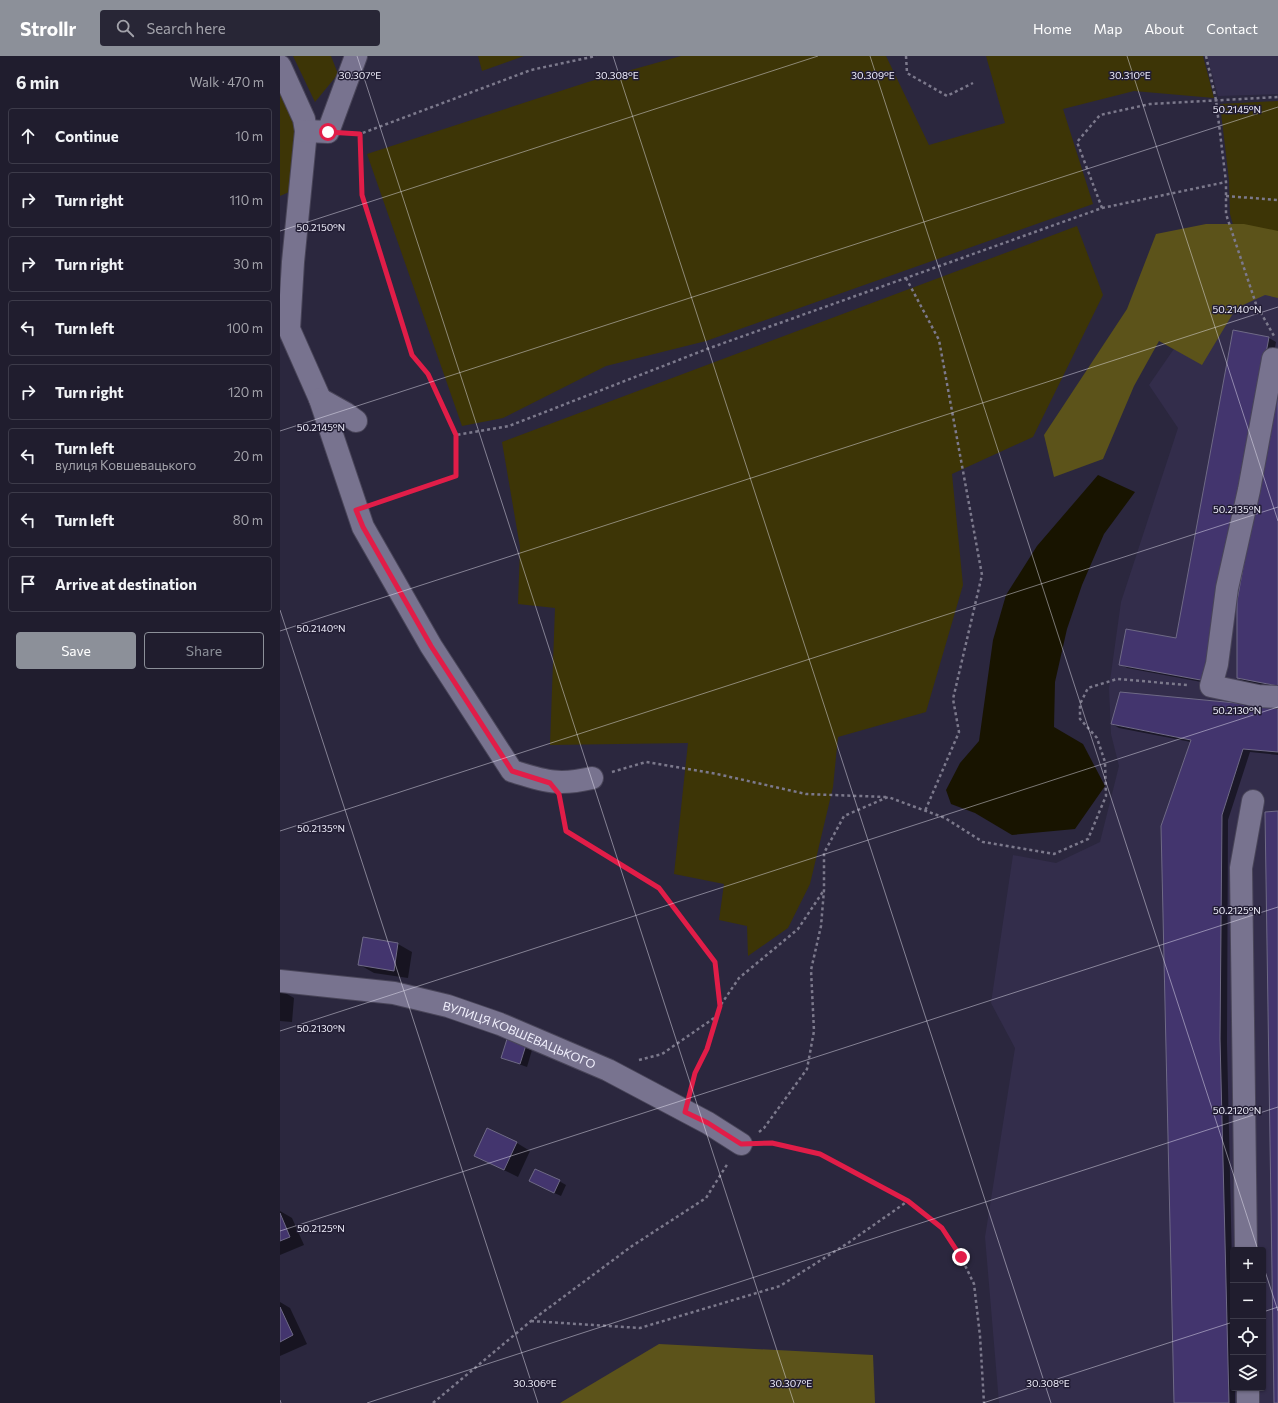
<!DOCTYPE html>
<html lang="en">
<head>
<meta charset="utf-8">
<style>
  :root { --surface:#201d2e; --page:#282636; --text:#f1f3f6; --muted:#a2a2aa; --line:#3d3b4a; --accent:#8c9099 }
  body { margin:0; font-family:Commissioner,sans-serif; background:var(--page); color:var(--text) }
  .controls { position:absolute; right:12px; bottom:12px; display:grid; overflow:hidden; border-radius:4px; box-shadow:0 1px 3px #0004 }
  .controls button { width:36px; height:36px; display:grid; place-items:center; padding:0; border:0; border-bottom:1px solid var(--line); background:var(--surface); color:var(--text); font:20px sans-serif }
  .stop { position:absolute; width:12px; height:12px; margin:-9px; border:3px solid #e11d48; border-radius:50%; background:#fff }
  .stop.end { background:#e11d48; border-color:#fff; box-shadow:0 1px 4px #0008 }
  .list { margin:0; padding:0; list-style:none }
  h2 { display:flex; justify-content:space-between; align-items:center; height:52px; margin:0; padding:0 16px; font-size:17px }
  h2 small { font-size:13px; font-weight:400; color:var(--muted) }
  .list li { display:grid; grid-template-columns:26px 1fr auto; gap:12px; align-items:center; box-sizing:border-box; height:56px; margin:0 8px 8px; padding:0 8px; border:1px solid var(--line); border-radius:4px }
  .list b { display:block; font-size:15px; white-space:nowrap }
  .list p { margin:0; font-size:13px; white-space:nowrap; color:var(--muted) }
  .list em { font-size:13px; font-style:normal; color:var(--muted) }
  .actions { display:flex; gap:8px; padding:12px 16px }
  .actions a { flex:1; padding:9px 0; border:1px solid var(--accent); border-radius:4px; text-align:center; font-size:14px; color:var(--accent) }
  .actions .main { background:var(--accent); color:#fff }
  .icon { flex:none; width:22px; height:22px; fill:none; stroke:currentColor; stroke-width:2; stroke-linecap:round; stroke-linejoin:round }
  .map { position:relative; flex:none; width:998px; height:1347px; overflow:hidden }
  header { display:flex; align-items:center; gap:24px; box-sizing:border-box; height:56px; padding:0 20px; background:var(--accent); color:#fff }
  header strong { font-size:19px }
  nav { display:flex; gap:22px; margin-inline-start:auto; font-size:14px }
  .search { width:280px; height:36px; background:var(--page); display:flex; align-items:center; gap:10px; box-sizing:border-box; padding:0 14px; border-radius:4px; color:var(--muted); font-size:15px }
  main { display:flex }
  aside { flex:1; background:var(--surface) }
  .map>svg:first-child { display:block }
</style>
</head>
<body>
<header>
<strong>Strollr</strong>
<div class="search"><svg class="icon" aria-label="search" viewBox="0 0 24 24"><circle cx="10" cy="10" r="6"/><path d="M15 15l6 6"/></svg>Search here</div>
<nav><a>Home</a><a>Map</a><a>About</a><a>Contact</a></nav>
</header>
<main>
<aside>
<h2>6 min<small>Walk · 470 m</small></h2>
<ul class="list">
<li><svg class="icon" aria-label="ahead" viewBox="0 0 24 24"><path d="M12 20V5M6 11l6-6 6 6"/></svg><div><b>Continue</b></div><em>10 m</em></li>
<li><svg class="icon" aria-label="right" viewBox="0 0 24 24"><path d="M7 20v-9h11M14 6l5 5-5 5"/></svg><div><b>Turn right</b></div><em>110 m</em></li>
<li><svg class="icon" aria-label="right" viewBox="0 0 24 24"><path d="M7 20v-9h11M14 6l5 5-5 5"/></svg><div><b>Turn right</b></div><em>30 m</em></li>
<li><svg class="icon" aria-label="left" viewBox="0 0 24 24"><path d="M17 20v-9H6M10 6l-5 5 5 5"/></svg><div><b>Turn left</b></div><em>100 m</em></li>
<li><svg class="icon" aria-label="right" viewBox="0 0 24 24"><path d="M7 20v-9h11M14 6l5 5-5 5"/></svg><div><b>Turn right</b></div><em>120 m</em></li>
<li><svg class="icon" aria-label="left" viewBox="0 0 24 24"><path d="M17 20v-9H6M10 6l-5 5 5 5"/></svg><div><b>Turn left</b><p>вулиця Ковшевацького</p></div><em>20 m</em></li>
<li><svg class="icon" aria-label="left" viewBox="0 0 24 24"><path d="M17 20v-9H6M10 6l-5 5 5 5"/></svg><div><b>Turn left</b></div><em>80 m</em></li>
<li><svg class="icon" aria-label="arrive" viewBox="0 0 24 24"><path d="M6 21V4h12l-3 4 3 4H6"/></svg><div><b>Arrive at destination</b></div></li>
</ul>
<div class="actions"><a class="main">Save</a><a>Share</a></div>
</aside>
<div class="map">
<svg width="998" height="1347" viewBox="0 0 998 1347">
  <rect width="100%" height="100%" fill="#2b273e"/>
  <!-- built -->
  <g fill="#332d4b" fill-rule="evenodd">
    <polygon points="927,0 998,0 998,38 938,40"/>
    <path d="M998,226V1347H719L705,1181L735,992L711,947L733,799L776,807L820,786L839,710L831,678L829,632L841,546L898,372L869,329L927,245ZM953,1194H983V1332H953Z"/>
  </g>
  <!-- green -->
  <g fill="#3d3506">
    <polygon points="13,0 51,0 58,18 35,46"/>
    <polygon points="198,0 244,0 202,15"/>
    <polygon points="401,0 606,0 649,89 725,67 706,0 923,0 934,42 854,35 783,53 813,148 426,285 326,310 223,362 182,370 87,98 308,26"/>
    <polygon points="0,37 20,82 16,133 0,140"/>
    <polygon points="998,45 998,226 966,215 950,158 949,124 940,48"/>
    <polygon points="797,170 823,239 753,381 672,418 683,529 646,656 558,681 553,731 530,828 508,872 468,900 467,870 439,864 444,828 394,818 408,687 270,689 275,552 238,548 240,491 222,386"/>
  </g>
  <!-- forest -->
  <g fill="#5c531a">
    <polygon points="926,168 964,168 998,175 998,242 985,239 963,249 952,259 922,309 879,285 854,330 823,403 774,421 764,379 847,253 876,178"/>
    <polygon points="379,1288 593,1299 595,1347 280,1347"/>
  </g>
  <!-- water -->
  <polygon fill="#181400" points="818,419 855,436 824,478 802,529 787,573 775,626 774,671 803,688 825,730 795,773 732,779 695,757 671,748 666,734 680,707 699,685 713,584 726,539 757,490"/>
  <!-- shadow -->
  <g fill="#0007">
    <polygon points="953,276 989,282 996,286 932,628 847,612 840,608 897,583"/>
    <polygon points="998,323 998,632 965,626 958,622"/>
    <polygon points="998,652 998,699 970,696 948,764 947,987 953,1252 953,1332 955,1332 955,1347 895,1347 911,686 839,672 832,668"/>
    <polygon points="84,882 118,888 132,896 128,922 94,917 80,909"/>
    <polygon points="0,934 14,942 12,966 0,965"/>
    <polygon points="245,990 252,994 247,1011 222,1002"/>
    <polygon points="237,1087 250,1095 238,1121 195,1100"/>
    <polygon points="279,1125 286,1129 281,1140 257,1129"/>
    <polygon points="0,1155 12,1162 24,1189 0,1199"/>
    <polygon points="0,1246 10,1252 27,1288 0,1300"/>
  </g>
  <!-- building -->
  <g fill="#43356e" stroke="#6f6a86">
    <polygon points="953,274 989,281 926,625 839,609 846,573 896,582"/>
    <polygon points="998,318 998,630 957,622 957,545"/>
    <polygon points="840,636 998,651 998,696 963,693 942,759 940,983 949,1347 894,1347 881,770 911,684 831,668"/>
    <polygon points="998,755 998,1347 994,1347 985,756"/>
    <polygon points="83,881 118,887 114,915 78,909"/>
    <polygon points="227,983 246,989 240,1008 221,1002"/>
    <polygon points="207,1072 237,1086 224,1114 194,1100"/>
    <polygon points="255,1113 280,1124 274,1137 249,1125"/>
    <polygon points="0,1157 10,1181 0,1185"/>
    <polygon points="0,1251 13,1279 0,1286"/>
  </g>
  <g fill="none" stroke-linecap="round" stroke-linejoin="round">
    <!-- minor casing -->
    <g stroke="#494559" stroke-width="24">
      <g id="minor">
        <path d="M0,10L24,63L26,75L13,206L9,273L40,343L83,471L151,590L232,715C265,725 277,730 312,722"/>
        <polyline points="26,75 48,76 76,0"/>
        <polyline points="998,304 993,303 969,434 947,532 937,608 931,630 978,640 998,641"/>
        <polyline points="40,343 65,357 76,365"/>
        <path id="s1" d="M0,925L114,937L168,950L220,968L328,1014L428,1067L461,1088"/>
        <polyline points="966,1194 961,812 973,745"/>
        <polyline points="968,1332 968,1347"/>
      </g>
    </g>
    <!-- path -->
    <g stroke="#7c798c" stroke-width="2.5" stroke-dasharray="3 3" stroke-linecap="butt">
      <polyline points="626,0 627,17 667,40 693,27"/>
      <polyline points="926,0 936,44 946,126 946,158 976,248 994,280"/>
      <polyline points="71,78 80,78 251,14 316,0"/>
      <polyline points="80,78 82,139 132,299 148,318 176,379"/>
      <polyline points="946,140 998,144"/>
      <polyline points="822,152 946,126"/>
      <polyline points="626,222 659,284 702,519 673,643 679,676 645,755"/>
      <polyline points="97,447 176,420 176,379 229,370 427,293 822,152 797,86 820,59 870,48 998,41"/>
      <polyline points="332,716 366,706 437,718 526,738 606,741"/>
      <polyline points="281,748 286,775 379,832 435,906 440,950"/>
      <polyline points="359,1004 382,998 437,960"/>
      <polyline points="411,1033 415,1017 427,993 440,950 459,922 518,873 544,834"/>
      <polyline points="479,1076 484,1072 527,1013 534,975 531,914 541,870 544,834 544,797 564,760 608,741 665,762 703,786 774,798 808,783 826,740 825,706 817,682 800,663 800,648 808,632 837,623 908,629"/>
      <polyline points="483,1087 492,1087 540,1098 628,1145 662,1172 681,1201 694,1228 700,1280 704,1347"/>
      <polyline points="251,1265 360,1272 500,1230 568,1187 628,1145"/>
      <polyline points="153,1347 251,1265 352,1190 426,1142 448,1107"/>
    </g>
    <!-- minor -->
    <use href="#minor" stroke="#78738f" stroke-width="22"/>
  </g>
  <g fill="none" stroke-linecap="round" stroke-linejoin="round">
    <!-- route -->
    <polyline stroke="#e11d48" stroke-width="5" points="48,76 80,78 82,139 132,299 148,318 176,379 176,420 76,454 83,471 151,590 232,715 270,727 279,738 286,775 379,832 435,906 440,950 427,993 415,1017 405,1056 428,1067 461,1088 492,1087 540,1098 628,1145 662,1172 681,1201"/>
  </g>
  <!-- ticks -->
  <path fill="none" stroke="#f1f0fd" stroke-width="1" stroke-opacity="0.45" d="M77,0L514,1347M333,0L771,1347M590,0L978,1194M847,0L998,465M0,175L538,0M0,375L998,51M0,554L258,1347M0,575L998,251M0,775L998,451M0,975L998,651M0,1175L998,851M983,1209L998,1255M983,1256L998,1251M0,1344L1,1347M87,1347L998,1051M703,1347L953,1266"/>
  <g text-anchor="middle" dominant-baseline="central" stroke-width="3" stroke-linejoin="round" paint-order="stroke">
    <!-- street labels -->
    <g font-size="12" fill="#f1f0fd" stroke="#221d34">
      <text stroke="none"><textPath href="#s1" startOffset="247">ВУЛИЦЯ КОВШЕВАЦЬКОГО</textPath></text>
    </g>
  </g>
  <g font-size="10" text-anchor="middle" fill="#f1f0fd" stroke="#221d34" stroke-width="3" stroke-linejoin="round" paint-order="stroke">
    <text x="80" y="23">30.307°E</text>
    <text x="337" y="23">30.308°E</text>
    <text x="593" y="23">30.309°E</text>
    <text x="850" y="23">30.310°E</text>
    <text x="957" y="57">50.2145°N</text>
    <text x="41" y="175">50.2150°N</text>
    <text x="957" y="257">50.2140°N</text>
    <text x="41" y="375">50.2145°N</text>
    <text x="957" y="457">50.2135°N</text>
    <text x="41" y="576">50.2140°N</text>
    <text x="957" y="658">50.2130°N</text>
    <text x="41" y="776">50.2135°N</text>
    <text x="957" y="858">50.2125°N</text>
    <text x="41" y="976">50.2130°N</text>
    <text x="957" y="1058">50.2120°N</text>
    <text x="41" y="1176">50.2125°N</text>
    <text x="255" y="1331">30.306°E</text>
    <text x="511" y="1331">30.307°E</text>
    <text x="768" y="1331">30.308°E</text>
  </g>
</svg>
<div class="controls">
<button>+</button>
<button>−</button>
<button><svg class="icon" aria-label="locate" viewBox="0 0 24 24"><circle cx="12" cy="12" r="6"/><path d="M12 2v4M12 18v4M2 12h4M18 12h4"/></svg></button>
<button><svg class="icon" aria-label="layers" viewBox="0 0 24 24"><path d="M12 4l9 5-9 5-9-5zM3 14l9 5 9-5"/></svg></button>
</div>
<div class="stop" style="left:48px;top:76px"></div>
<div class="stop end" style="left:681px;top:1201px"></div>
</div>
</main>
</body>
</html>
